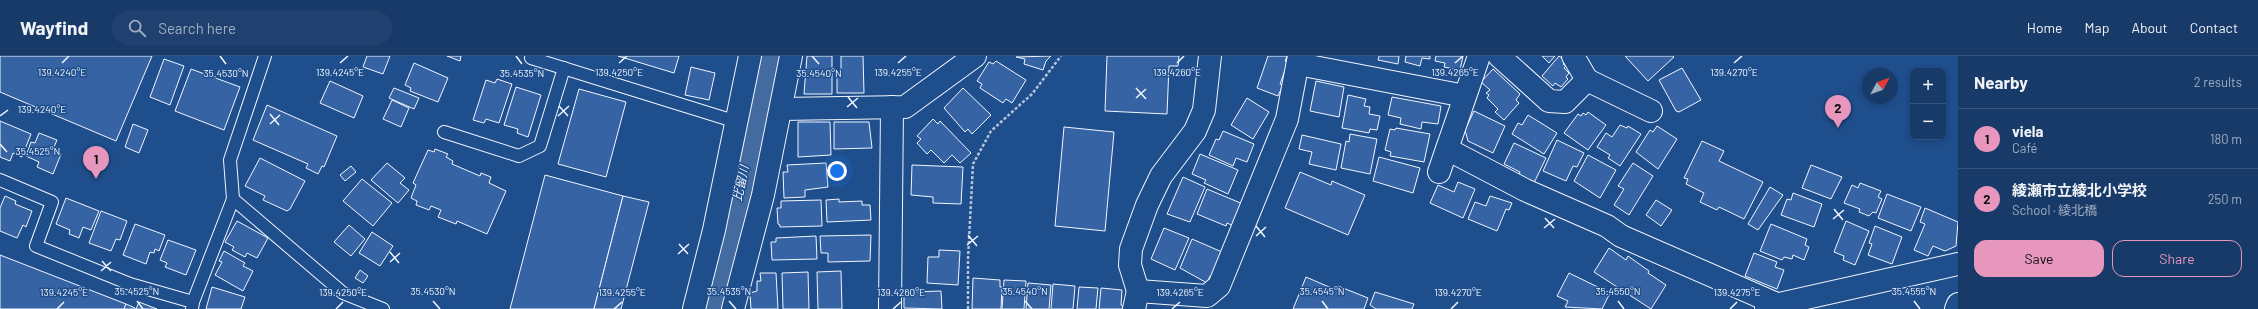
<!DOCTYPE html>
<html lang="en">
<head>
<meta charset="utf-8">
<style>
  :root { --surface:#173a69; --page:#20416f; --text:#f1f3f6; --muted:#9eadc0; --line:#36547d; --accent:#e797bd }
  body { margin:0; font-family:Barlow,"Noto Sans JP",sans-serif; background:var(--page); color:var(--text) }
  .controls { position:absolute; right:12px; top:12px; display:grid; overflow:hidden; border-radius:8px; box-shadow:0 2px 6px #0003 }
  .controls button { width:36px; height:36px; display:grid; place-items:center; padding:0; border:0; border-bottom:1px solid var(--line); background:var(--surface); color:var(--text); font:20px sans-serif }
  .compass { position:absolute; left:1862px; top:12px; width:36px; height:36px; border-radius:50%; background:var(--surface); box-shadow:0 2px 6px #0003; rotate:49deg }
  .you { position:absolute; left:837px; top:115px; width:14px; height:14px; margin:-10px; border:3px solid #fff; border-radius:50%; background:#1a73e8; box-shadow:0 0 0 6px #1a73e833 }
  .badge { display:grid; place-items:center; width:26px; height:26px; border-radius:50%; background:var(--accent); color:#111; font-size:13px; font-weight:700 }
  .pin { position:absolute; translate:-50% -33px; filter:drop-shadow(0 1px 2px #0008) }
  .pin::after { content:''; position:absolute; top:21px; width:14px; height:12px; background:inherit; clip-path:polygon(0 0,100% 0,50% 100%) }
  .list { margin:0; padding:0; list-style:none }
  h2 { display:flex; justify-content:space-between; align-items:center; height:52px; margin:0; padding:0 16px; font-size:17px }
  h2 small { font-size:13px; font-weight:400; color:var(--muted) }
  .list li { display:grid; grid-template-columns:26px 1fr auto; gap:12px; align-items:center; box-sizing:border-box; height:60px; padding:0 16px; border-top:1px solid var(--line) }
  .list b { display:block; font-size:15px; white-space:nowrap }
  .list p { margin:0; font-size:13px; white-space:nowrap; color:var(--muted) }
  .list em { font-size:13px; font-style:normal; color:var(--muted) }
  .actions { display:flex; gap:8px; padding:12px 16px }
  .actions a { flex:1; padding:9px 0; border:1px solid var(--accent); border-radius:12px; text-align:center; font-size:14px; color:var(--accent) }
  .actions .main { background:var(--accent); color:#111 }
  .icon { flex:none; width:22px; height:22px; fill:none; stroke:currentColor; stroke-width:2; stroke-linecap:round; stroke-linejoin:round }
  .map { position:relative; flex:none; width:1958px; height:253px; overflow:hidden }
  header { display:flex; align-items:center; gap:24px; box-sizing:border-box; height:56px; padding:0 20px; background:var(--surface); border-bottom:1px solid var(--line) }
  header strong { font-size:19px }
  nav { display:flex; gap:22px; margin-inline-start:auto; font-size:14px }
  .search { width:280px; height:36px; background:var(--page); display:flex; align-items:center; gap:10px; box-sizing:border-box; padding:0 14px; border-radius:22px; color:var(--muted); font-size:15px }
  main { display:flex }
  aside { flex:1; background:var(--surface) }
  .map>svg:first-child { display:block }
</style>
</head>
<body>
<header>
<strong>Wayfind</strong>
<div class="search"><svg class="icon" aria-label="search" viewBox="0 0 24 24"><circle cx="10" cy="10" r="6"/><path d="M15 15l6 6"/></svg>Search here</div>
<nav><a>Home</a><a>Map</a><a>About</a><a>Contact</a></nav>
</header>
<main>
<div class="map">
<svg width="1958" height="253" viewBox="0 0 1958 253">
  <rect width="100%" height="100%" fill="#1f4e8c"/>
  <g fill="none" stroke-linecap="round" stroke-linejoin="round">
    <!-- river -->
    <path stroke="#446ba0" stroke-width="48" d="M708,253C734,170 751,85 767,0"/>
  </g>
  <!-- building -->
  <g fill="#3563a3" stroke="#f2f6ff">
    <polygon points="0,0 152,0 116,85 0,36"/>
    <polygon points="367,0 390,0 383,18 363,11"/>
    <polygon points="447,0 461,0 460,5"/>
    <polygon points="618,0 679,0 674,17"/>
    <polygon points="807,0 832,0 832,38 804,38"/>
    <polygon points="841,0 863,0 864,37 837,37 837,17 841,17"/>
    <polygon points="1051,0 1046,5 1043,14 1024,8 1025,3 1016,1"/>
    <polygon points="1107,0 1179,0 1178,10 1169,10 1167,58 1105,55"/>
    <polygon points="1268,0 1287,0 1285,5 1288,6 1280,28 1283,29 1278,40 1257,32"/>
    <polygon points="1379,0 1399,0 1398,8 1378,4"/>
    <polygon points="1406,0 1430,0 1430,3 1422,2 1420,10 1405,6"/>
    <polygon points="1436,0 1463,0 1460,14 1444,11 1445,7 1435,5"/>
    <polygon points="1542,0 1555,0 1549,7"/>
    <polygon points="1559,0 1566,5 1563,8 1566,10 1564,12 1569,17 1566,21 1568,23 1561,31 1555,27 1553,30 1542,20"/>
    <polygon points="1625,0 1673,0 1674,1 1648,25"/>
    <polygon points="164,3 184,10 170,49 150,41"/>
    <polygon points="996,5 1026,24 1012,47 1006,43 1003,47 980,32 982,28 977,25 989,6 993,8"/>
    <polygon points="414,7 448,22 438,46 410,35 411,32 405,29"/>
    <polygon points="691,11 715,17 709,44 685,39"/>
    <polygon points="1682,12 1701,44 1679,56 1676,55 1659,24"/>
    <polygon points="191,13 240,31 224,74 175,55"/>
    <polygon points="1493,13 1520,38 1516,44 1519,47 1504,64 1495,56 1498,53 1487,42 1489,39 1486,37 1490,34 1481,26"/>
    <polygon points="497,23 512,28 499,67 486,63 484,67 473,64 486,24 495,27"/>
    <polygon points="330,25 363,40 354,62 320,47"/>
    <polygon points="1316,25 1344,31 1339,61 1310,55"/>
    <polygon points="516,31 541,39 528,81 517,77 518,73 504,69"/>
    <polygon points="394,32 419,42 414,53 389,42"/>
    <polygon points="963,32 991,59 972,78 968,73 965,76 944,52"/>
    <polygon points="579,33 626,46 606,121 558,108"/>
    <polygon points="1348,39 1366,43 1364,50 1370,51 1369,58 1380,60 1377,74 1370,73 1369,77 1342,72"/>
    <polygon points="1392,41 1441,50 1438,68 1422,66 1421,73 1400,68 1401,62 1388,59"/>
    <polygon points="1247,42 1269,56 1253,83 1231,69"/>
    <polygon points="392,44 409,52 401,71 383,63"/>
    <polygon points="267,49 337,80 324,111 322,110 318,118 306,112 308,108 253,84"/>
    <polygon points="1474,55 1505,70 1493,97 1468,85 1465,74"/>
    <polygon points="1588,56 1606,69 1588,94 1564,77 1578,58 1581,60 1583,57 1586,59"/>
    <polygon points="1528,59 1557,77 1544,98 1512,78 1518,67 1522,69"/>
    <polygon points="933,63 938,68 940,65 971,97 960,107 952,99 944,107 931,94 927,98 917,87 921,83 917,80"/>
    <polygon points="0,65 31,78 22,101 13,97 10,105 0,101"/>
    <polygon points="798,66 830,66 831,99 798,101"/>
    <polygon points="834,66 869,66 872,92 834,93"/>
    <polygon points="133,68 148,74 139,97 125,91"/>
    <polygon points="1620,69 1627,72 1628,70 1641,78 1620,110 1608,102 1610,99 1597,91 1606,77 1612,81"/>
    <polygon points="1657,70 1677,83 1658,113 1636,96 1650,74 1653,76"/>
    <polygon points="1064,71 1114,76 1105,175 1055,170"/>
    <polygon points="1396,72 1430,78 1424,106 1390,100 1391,96 1385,94 1390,73 1395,74"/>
    <polygon points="1223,75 1254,88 1247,106 1236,102 1233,110 1209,99 1216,83 1219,84"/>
    <polygon points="39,77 57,84 54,91 58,93 57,96 61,98 53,118 37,111 39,106 26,100 31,86 35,87"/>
    <polygon points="1350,78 1377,83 1370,118 1341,112 1346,85 1349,86"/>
    <polygon points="1302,79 1341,88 1336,114 1309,108 1312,96 1299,93"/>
    <polygon points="1557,84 1584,97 1577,111 1573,110 1566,125 1543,115"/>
    <polygon points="1702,85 1724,95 1719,105 1763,126 1744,163 1719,151 1717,154 1700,146 1704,137 1686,128 1688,123 1684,122"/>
    <polygon points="1514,87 1546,102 1534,127 1519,119 1520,116 1504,108"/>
    <polygon points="435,93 448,98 446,101 453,105 452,108 480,120 481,117 491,121 489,127 506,135 487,178 457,165 456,168 438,161 441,154 431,150 429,154 416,149 417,145 411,142 416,129 413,127 428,94 434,96"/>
    <polygon points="1200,98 1238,114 1228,138 1204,127 1206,124 1192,118"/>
    <polygon points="1588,99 1616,114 1600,142 1574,125"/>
    <polygon points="1379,101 1420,112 1413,137 1373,125"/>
    <polygon points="260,102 305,125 290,153 287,155 263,144 265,140 245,130"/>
    <polygon points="387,107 405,122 400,127 409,134 398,147 371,124"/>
    <polygon points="826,107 828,131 805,134 805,141 784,142 783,116 788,116 787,109"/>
    <polygon points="1633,107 1653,120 1629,159 1614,149 1624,133 1618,130"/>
    <polygon points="912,109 963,111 961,148 933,147 933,141 911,139"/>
    <polygon points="1811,109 1842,121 1831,143 1802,132"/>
    <polygon points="351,110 356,116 345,125 340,119"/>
    <polygon points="1300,116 1331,129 1332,125 1365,139 1348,179 1285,152"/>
    <polygon points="545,119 623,140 594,253 510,253"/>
    <polygon points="1183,121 1205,131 1190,166 1167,158"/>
    <polygon points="362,123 392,147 373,170 343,145"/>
    <polygon points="1458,126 1475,133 1463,162 1430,147 1438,129 1454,136"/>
    <polygon points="1860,127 1881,135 1878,141 1882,143 1876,157 1873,156 1869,160 1859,156 1860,153 1844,147 1852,129 1858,132"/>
    <polygon points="1770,131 1783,139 1758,174 1748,168"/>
    <polygon points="1207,133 1243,148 1234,170 1227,167 1226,170 1197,158"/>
    <polygon points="1793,137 1822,148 1814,171 1781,159 1787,143 1791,144"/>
    <polygon points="1887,138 1921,151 1911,175 1878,162"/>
    <polygon points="5,140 16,145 15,148 32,155 26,171 23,169 17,182 0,175 0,152"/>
    <polygon points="623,140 649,146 621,253 594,253"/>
    <polygon points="1490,140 1512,147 1509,154 1506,153 1497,175 1468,163 1475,146 1486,150"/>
    <polygon points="66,142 99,155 91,174 83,171 79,182 69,178 70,174 56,168"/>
    <polygon points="839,143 839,146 862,145 862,149 870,149 871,164 827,166 826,144"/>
    <polygon points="821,144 822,170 780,171 780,169 778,168 777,152 781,152 781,145"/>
    <polygon points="1656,144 1672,154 1661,170 1646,159"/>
    <polygon points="1925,152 1958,166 1956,190 1945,195 1933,190 1928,200 1914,194 1925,168 1920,166"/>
    <polygon points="101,155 127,165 120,184 116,183 111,195 89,187"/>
    <polygon points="237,165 268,182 257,202 247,197 245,201 232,194 234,191 225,186"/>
    <polygon points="1846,165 1869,175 1855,209 1843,204 1844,200 1834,196"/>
    <polygon points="135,168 165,179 159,195 155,193 154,197 150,196 146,208 123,199"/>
    <polygon points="1771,168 1807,183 1805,189 1809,191 1804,204 1793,199 1792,203 1784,201 1782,204 1760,195"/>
    <polygon points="349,169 365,183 351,200 334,186"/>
    <polygon points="1875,170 1902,181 1892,208 1868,199 1872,188 1869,187"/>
    <polygon points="1164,172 1189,182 1175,214 1151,203"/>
    <polygon points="372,176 393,190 380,210 359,197"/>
    <polygon points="871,179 870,205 828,206 828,197 821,197 820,180"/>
    <polygon points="816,180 817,203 772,204 771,186 776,186 776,182"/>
    <polygon points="1192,183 1222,196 1212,221 1210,220 1207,227 1180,212"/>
    <polygon points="168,184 196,194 186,219 165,211 167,207 160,204"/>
    <polygon points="1609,192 1626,204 1628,200 1649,215 1648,217 1666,229 1651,253 1594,216"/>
    <polygon points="939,194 960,195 958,229 927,227 928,201 939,201"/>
    <polygon points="224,195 245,207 243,210 253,215 243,235 215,219 222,206 219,205"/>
    <polygon points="1754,197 1777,206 1775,211 1784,214 1777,233 1745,220"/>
    <polygon points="0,199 126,248 124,253 0,253"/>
    <polygon points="360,214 368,220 363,227 355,222"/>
    <polygon points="841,215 842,253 818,253 817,216"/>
    <polygon points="808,216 809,253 783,253 782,217"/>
    <polygon points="760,217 776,217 778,253 751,253 750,237 757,235 757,225 761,225"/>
    <polygon points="1569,217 1610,237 1602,253 1565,251 1568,245 1557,240"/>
    <polygon points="1306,221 1336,234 1338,230 1368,242 1364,253 1293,253"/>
    <polygon points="973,222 1000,224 1000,231 1002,231 1001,253 972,253"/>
    <polygon points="1004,224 1026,225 1024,253 1002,253"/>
    <polygon points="1028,227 1051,229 1049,253 1026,253"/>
    <polygon points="1053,228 1075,230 1073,253 1051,253"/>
    <polygon points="212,231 245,241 241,253 206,253"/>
    <polygon points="1079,231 1098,232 1096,253 1077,253"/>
    <polygon points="1101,232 1122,234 1121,249 1123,250 1123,253 1099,253"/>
    <polygon points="941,235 942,253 904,252 904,240 908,240 908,236"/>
    <polygon points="1375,236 1414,248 1412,253 1376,253 1370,249"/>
    <polygon points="139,246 157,253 136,253"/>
    <polygon points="126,248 135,252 135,253 124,253"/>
  </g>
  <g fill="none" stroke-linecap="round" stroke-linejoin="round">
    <!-- service casing -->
    <g stroke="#f2f6ff" stroke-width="14">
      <g id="service">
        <polyline points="531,2 737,66"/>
        <polyline points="444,76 519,100 540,90 564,12"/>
        <polyline points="0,124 52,146 36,190 130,228 193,246 192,253"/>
        <polyline points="233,143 343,237 383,253"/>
        <polyline points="193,246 233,143 230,104 265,0"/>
      </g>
    </g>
    <!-- minor casing -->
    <g stroke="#f2f6ff" stroke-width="24">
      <g id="minor">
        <polyline points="1499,0 1549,45 1565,46 1587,24 1651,55"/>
        <polyline points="1573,0 1587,24"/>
        <polyline points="1298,8 1465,40"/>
        <polyline points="781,53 905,51 975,0"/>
        <polyline points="1447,93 1525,134 1607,170 1621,180 1779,249"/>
        <polyline points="1439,116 1479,0"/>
        <polyline points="1138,235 1130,209 1131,193 1147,149 1161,120 1195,75 1204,54 1210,0"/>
        <polyline points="1766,251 1958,208"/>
        <polyline points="694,253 714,174 750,0"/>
        <polyline points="733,253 763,139 791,0"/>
        <polyline points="890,253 892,51"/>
        <polyline points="1134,253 1138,235 1207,240 1219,230 1287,63 1299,0"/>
      </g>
    </g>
    <!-- tertiary casing -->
    <g stroke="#f2f6ff" stroke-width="24">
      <polyline id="tertiary" points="1956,253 1958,248"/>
    </g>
    <!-- path -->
    <polyline stroke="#b3c4dc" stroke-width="2.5" stroke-dasharray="3 2" stroke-linecap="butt" points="968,253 968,203 973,108 991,75 1032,38 1061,0"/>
    <!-- service -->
    <use href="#service" stroke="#1f4e8c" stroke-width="12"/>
    <!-- minor -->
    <use href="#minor" stroke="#1f4e8c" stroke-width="22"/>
    <!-- tertiary -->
    <use href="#tertiary" stroke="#1f4e8c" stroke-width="22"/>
  </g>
  <!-- ticks -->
  <path fill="none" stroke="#f2f6ff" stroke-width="1.5" d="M220,0L226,8M516,0L522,8M812,0L819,8M62,7L69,0M340,7L348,0M619,7L627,0M898,7L906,0M1177,7L1184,0M1455,7L1463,0M1734,7L1742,0M1136,32L1146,43M848,41L857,52M1136,42L1146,33M559,50L568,60M847,51L858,42M270,58L279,69M0,60L8,54M558,60L569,50M270,68L280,59M0,88L7,96M1834,153L1843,164M1545,162L1554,172M1833,163L1844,154M1256,170L1265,181M1544,172L1555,163M968,179L977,190M1256,180L1266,171M679,188L688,198M967,189L978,180M390,196L399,207M678,198L689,188M102,205L111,215M390,206L400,197M101,215L111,206M137,245L143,253M433,245L440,253M729,245L736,253M1025,245L1032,253M1322,245L1328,253M1618,245L1624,253M1914,245L1920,253M57,253L64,246M336,253L343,246M614,253L622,246M893,253L901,246M1172,253L1180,246M1451,253L1458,246M1730,253L1737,246"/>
  <g text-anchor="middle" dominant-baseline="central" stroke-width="3" stroke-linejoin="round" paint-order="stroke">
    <!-- water labels -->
    <g font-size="12" font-style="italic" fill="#f2f6ff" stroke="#1f4e8c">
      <text transform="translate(740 127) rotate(-78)">比留川</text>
    </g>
  </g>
  <g font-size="10" text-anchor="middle" fill="#f2f6ff" stroke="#1f4e8c" stroke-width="3" stroke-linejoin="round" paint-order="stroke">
    <text x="62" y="20">139.4240°E</text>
    <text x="340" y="20">139.4245°E</text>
    <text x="619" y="20">139.4250°E</text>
    <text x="898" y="20">139.4255°E</text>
    <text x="1177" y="20">139.4260°E</text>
    <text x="1455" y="20">139.4265°E</text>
    <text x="1734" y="20">139.4270°E</text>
    <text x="819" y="21">35.4540°N</text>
    <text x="226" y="21">35.4530°N</text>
    <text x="522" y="21">35.4535°N</text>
    <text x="42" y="57">139.4240°E</text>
    <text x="38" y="99">35.4525°N</text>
    <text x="137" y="239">35.4525°N</text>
    <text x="433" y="239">35.4530°N</text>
    <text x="729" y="239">35.4535°N</text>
    <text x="1025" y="239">35.4540°N</text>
    <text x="1322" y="239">35.4545°N</text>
    <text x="1618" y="239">35.4550°N</text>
    <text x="1914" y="239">35.4555°N</text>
    <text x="64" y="240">139.4245°E</text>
    <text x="343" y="240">139.4250°E</text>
    <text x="622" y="240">139.4255°E</text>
    <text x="901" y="240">139.4260°E</text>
    <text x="1180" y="240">139.4265°E</text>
    <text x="1458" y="240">139.4270°E</text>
    <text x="1737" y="240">139.4275°E</text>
  </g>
</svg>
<div class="controls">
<button>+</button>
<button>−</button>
</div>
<svg class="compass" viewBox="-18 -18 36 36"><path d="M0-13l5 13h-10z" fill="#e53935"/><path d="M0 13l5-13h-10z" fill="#9eadc0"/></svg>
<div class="you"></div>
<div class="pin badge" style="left:96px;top:123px">1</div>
<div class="pin badge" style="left:1838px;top:72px">2</div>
</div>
<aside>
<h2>Nearby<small>2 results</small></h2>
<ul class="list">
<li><span class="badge">1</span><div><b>viela</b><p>Café</p></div><em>180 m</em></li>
<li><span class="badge">2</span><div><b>綾瀬市立綾北小学校</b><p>School · 綾北橋</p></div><em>250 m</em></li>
</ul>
<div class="actions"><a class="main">Save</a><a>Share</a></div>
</aside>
</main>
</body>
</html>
